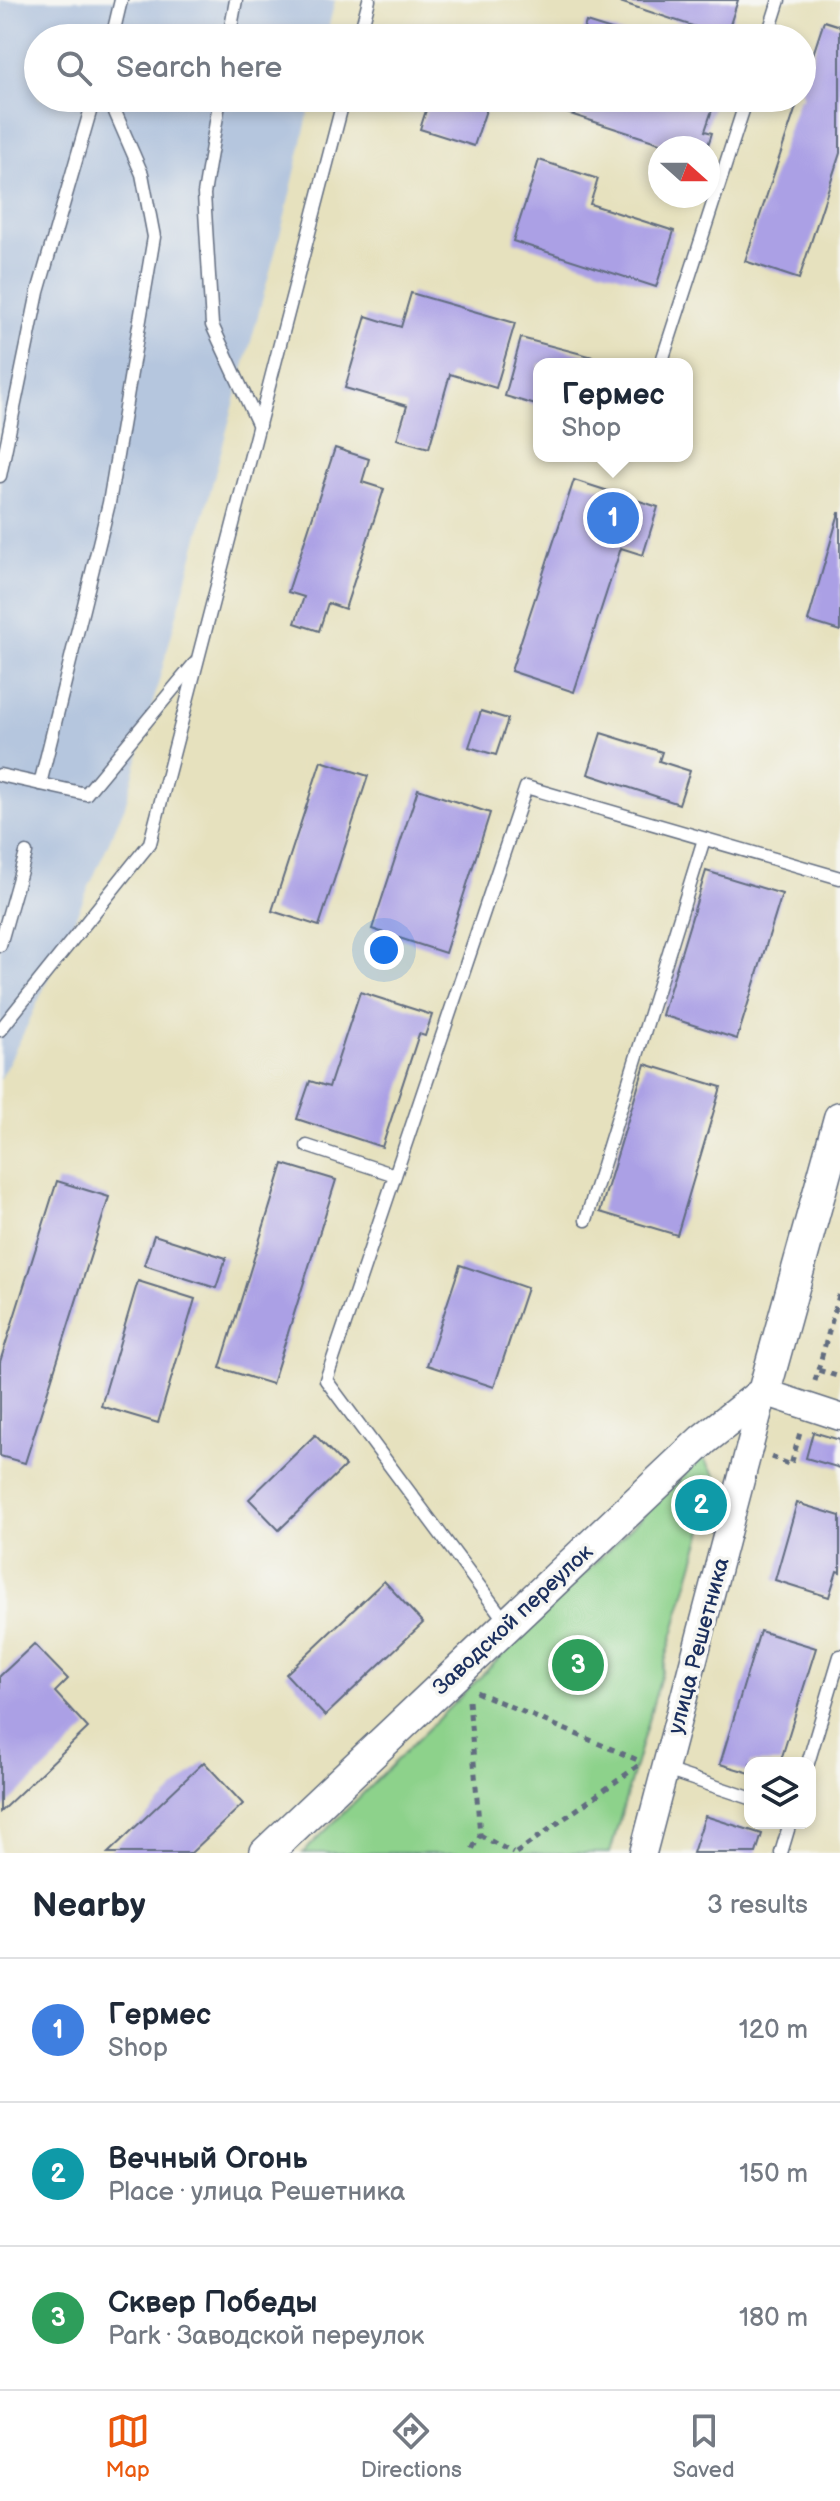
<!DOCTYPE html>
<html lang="en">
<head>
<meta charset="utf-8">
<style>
  :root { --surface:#fff; --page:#f6f6f7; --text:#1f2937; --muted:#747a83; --line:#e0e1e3; --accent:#ea580c }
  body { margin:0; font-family:"Balsamiq Sans",sans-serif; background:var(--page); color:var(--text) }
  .controls { position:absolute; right:24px; bottom:24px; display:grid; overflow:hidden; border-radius:16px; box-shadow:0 4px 12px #0003 }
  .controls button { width:72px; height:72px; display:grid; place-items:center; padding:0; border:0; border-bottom:2px solid var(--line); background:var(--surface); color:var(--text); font:40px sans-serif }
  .compass { position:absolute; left:648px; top:136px; width:72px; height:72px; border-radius:50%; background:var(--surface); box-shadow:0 4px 12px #0003; rotate:111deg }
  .you { position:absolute; left:384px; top:950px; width:28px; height:28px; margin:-20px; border:6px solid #fff; border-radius:50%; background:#1a73e8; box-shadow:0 0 0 12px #1a73e833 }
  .badge { display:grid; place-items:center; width:52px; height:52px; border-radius:50%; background:var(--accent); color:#fff; font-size:26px; font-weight:700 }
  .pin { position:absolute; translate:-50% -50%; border:4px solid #fff; box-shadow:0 2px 8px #0006 }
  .popup { position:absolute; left:533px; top:358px; width:160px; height:104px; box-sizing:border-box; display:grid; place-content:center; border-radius:16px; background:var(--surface); filter:drop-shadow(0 2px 6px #0005); font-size:26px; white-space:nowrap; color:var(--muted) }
  .popup b { font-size:30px; color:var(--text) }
  .popup::after { content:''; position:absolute; left:50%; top:100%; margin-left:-16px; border:16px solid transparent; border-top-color:var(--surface) }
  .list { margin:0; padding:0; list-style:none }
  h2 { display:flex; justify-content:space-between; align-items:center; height:104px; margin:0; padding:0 32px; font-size:34px }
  h2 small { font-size:26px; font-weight:400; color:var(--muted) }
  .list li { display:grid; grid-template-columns:52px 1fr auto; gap:24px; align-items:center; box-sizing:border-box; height:144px; padding:0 32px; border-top:2px solid var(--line) }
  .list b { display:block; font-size:30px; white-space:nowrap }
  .list p { margin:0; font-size:26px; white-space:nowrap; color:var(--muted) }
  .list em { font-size:26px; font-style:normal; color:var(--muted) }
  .icon { flex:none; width:44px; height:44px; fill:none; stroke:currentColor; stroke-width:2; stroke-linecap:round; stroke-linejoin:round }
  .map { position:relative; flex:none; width:840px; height:1853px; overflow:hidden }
  .search { position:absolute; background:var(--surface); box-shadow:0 4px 12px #0003; left:24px; right:24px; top:24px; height:88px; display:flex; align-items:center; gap:20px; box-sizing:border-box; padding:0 28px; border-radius:44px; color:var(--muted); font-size:30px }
  .sheet { height:536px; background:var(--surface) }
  nav { display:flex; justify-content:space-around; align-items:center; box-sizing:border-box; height:112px; border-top:2px solid var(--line); background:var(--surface); font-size:22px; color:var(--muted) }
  nav a { display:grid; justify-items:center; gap:4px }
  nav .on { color:var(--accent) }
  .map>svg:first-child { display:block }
</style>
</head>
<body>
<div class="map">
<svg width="840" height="1853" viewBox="0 0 840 1853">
  <rect width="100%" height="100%" fill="#f6f6f2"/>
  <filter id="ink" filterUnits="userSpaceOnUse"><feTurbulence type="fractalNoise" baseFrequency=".0125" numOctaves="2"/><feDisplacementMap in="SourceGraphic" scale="16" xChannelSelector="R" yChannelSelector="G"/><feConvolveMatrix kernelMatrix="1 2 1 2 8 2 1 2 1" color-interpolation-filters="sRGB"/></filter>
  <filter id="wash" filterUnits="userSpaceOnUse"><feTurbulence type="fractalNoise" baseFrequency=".006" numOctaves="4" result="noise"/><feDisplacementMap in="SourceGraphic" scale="32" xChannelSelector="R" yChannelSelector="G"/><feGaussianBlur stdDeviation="1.8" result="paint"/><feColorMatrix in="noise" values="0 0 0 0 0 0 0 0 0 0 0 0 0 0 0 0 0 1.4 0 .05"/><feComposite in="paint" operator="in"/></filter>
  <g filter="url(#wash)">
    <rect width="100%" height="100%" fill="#e6e1be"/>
    <!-- industrial -->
    <polygon fill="#b5c6de" points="0,0 335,0 326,38 38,38 38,98 312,98 285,216 125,806 27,1026 0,1080"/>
    <!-- green -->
    <polygon fill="#8dd28b" stroke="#548074" stroke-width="2" points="702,1457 718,1478 610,1853 303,1853"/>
    <g id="blocks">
      <!-- building -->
      <g fill="#aba0e5">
        <polygon points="614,0 738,0 726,37"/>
        <polygon points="824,21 840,26 840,153 799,279 745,261 799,98 802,98 802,88"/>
        <polygon points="586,22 634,37 633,38 581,38"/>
        <polygon points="430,98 490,98 474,146 420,129"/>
        <polygon points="562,98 716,98 705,131 712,133 707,148 675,148 558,110"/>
        <polygon points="539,160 598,179 590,204 674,231 656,287 513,241"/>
        <polygon points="411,293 515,323 496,388 450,374 429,448 397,439 407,406 345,388 366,316 401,327"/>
        <polygon points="521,338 616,363 616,364 539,364 539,406 505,396"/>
        <polygon points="335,448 369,459 362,482 384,489 345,609 328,603 319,631 295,623 304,597 288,592"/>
        <polygon points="574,480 658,507 643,555 621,548 574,692 511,671"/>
        <polygon points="839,513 840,513 840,631 808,621"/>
        <polygon points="481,711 508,719 496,755 469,747"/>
        <polygon points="601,733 662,752 659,761 690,771 679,804 588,774"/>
        <polygon points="321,761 368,776 319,926 272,911"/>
        <polygon points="418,789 490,813 445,953 372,929"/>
        <polygon points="706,871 782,894 737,1039 662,1015"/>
        <polygon points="360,992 432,1015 425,1036 419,1034 382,1147 297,1119 310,1081 329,1087"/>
        <polygon points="645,1064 721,1087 677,1235 600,1212"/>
        <polygon points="283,1164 336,1180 272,1384 220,1368"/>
        <polygon points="57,1181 109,1197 25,1463 0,1456 0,1362"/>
        <polygon points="154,1235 226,1258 216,1288 144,1265"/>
        <polygon points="460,1265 527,1288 494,1387 427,1365"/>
        <polygon points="138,1281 195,1299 158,1423 101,1406"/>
        <polygon points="813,1432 840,1440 840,1468 806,1458"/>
        <polygon points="315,1435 345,1466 279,1530 249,1499"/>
        <polygon points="797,1503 840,1516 840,1572 837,1571 829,1597 775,1580"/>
        <polygon points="384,1581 423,1623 325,1716 286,1674"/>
        <polygon points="760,1631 816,1648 780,1763 750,1763 750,1773 720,1764"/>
        <polygon points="34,1644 68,1679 55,1692 88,1728 0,1812 0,1676"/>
        <polygon points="204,1762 243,1804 191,1853 108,1853"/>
        <polygon points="705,1816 762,1834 756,1853 693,1853"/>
      </g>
    </g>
  </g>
  <g filter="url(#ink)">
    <use href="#blocks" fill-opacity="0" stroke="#626d80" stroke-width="2"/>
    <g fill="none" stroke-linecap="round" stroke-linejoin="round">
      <!-- service casing -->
      <g stroke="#626d80" stroke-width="15">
        <g id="service">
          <polyline points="112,38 121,0"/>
          <polyline points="229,38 236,0"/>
          <polyline points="359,38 369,0"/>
          <polyline points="767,38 779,0"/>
          <polyline points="220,98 204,194 212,325 259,426"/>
          <polyline points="661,364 747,98"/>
          <polyline points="0,476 38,292 94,98"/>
          <polyline points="0,775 86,794 194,664"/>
          <polyline points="40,784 109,503 154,237 142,174 109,98"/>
          <polyline points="0,945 26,853"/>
          <polyline points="0,1030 150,843 344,98"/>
          <polyline points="307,1146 395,1175"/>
          <polyline points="586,1220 704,839"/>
          <polyline points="506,1622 326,1380 526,787 840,878"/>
          <polyline points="808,1763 840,1656"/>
          <polyline points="666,1770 750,1798"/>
          <polyline points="781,1853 790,1823"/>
        </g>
      </g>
      <!-- minor casing -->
      <g stroke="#626d80" stroke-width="29">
        <polyline id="minor" points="643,1853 764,1392 840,1417"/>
      </g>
      <!-- tertiary casing -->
      <g stroke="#626d80" stroke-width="35">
        <polyline id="tertiary" points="266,1853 703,1440 764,1392 840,1118"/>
      </g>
      <!-- path -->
      <g stroke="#626d80" stroke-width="5" stroke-dasharray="6 6" stroke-linecap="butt">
        <polyline points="818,1370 840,1292"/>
        <polyline points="815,1381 818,1370 840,1377"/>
        <polyline points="771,1457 791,1465 801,1429"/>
        <polyline points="476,1692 640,1761"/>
        <polyline points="469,1701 480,1835 470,1853"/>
        <polyline points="480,1835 513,1853"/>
        <polyline points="516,1853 639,1765"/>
      </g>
      <!-- service -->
      <use href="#service" stroke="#fff" stroke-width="12"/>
      <!-- minor -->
      <use href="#minor" stroke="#fff" stroke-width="26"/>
      <!-- tertiary -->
      <use href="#tertiary" stroke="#fff" stroke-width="32"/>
    </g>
  </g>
  <g text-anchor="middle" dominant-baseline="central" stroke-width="7" stroke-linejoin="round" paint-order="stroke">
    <!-- street labels -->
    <g font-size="22" fill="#1b2f5e" stroke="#f6f6f2">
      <text transform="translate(513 1620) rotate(-43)">Заводской переулок</text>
      <text transform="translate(699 1646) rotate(-75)">улица Решетника</text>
    </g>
  </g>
</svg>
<div class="controls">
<button><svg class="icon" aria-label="layers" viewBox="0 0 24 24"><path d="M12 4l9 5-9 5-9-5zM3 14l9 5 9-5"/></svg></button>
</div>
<svg class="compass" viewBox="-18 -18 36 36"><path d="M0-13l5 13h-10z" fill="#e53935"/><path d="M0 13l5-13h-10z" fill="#747a83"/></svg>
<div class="you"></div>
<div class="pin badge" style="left:613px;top:518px;background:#3f7fe0">1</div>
<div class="popup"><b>Гермес</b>Shop</div>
<div class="pin badge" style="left:701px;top:1505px;background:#0f9aa8">2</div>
<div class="pin badge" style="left:578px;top:1665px;background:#2e9e5b">3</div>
<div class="search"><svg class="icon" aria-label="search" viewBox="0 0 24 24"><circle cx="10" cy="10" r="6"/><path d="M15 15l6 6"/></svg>Search here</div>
</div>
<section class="sheet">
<h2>Nearby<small>3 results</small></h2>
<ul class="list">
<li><span class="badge" style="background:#3f7fe0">1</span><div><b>Гермес</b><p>Shop</p></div><em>120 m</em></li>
<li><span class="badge" style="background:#0f9aa8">2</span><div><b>Вечный Огонь</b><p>Place · улица Решетника</p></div><em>150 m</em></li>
<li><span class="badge" style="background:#2e9e5b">3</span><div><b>Сквер Победы</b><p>Park · Заводской переулок</p></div><em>180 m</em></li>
</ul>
</section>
<nav>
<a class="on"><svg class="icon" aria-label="map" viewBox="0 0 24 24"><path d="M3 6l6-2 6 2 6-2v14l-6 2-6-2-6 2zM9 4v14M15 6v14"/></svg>Map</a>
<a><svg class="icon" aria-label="directions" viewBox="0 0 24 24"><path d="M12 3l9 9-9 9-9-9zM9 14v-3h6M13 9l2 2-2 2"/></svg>Directions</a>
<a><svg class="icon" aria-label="saved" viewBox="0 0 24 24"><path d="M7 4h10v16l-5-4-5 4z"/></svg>Saved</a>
</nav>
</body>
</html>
